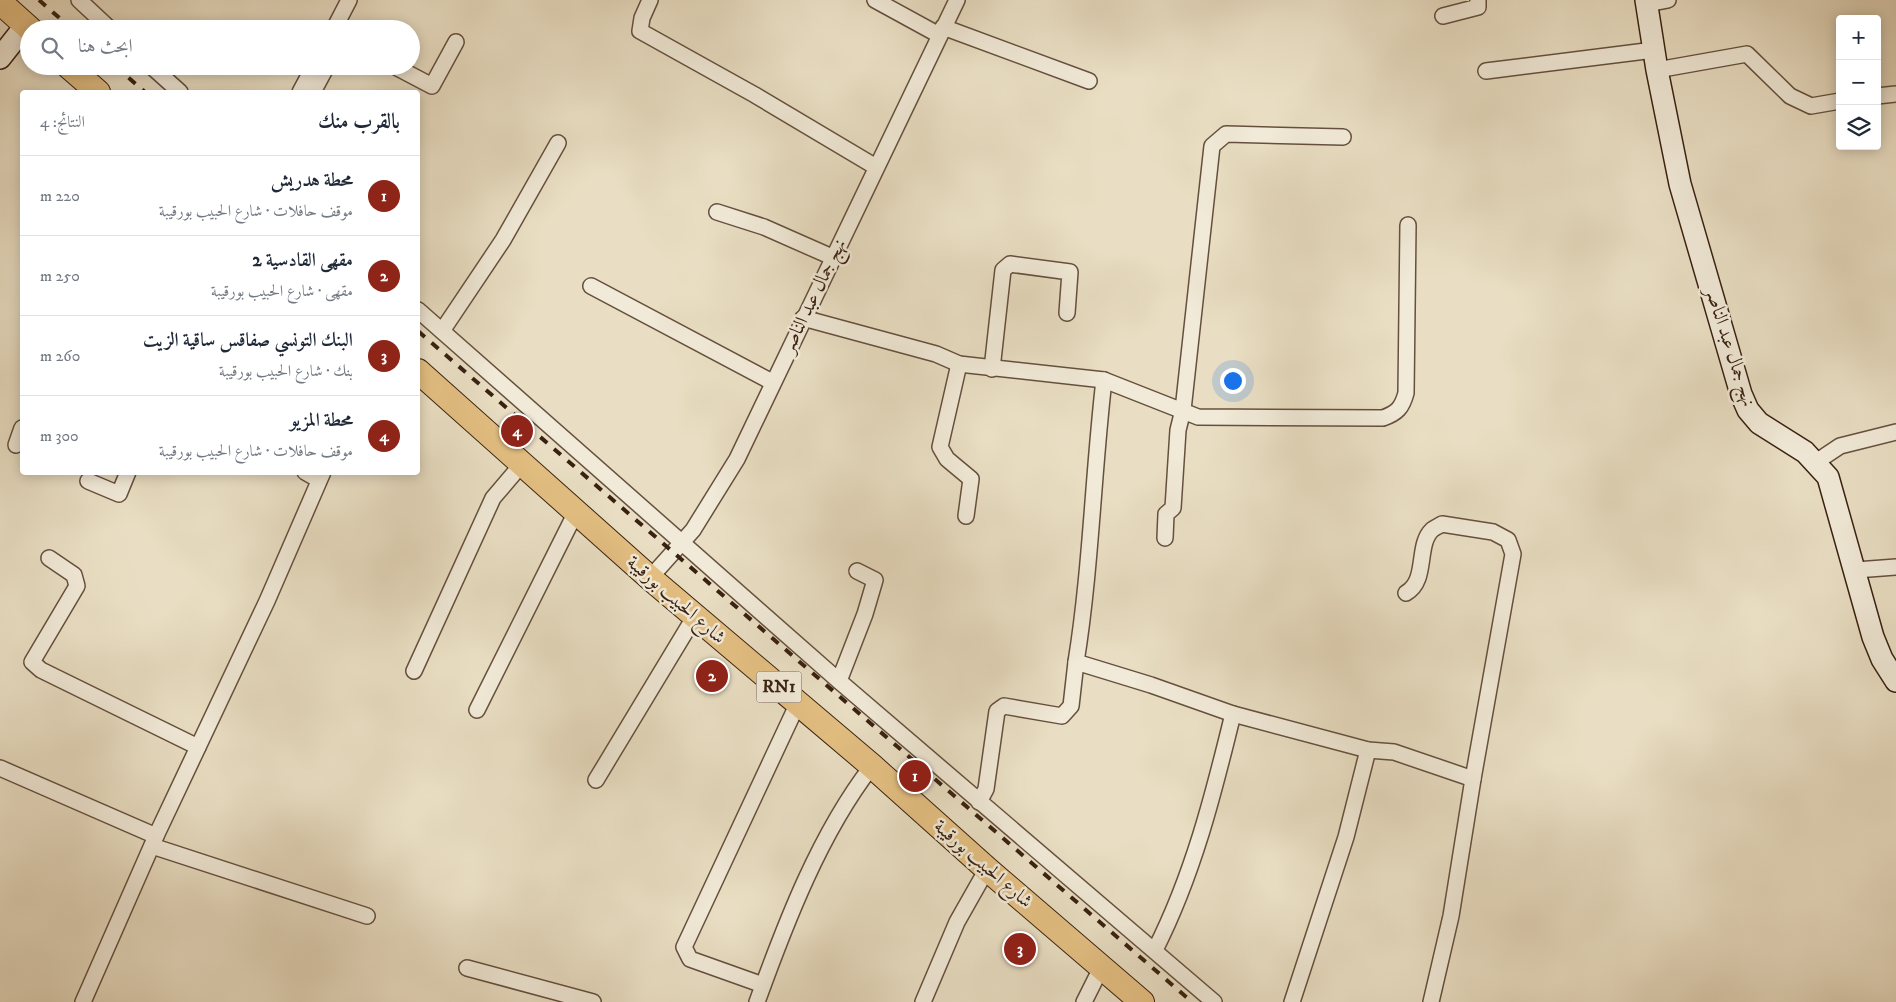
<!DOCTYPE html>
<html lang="ar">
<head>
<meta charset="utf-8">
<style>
  :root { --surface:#fff; --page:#f6f6f7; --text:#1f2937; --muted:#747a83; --line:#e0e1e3; --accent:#8f2418 }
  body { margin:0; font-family:"IM FELL DW Pica",Amiri,serif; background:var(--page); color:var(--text); direction:rtl }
  .controls { position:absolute; right:15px; top:15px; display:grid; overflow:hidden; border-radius:5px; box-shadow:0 2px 12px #0003 }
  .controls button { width:45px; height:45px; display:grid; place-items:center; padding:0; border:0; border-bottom:1px solid var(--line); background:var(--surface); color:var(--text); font:25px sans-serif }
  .you { position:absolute; left:1232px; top:380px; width:18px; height:18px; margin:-12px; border:4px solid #fff; border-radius:50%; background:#1a73e8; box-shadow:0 0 0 8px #1a73e833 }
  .badge { display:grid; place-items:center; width:32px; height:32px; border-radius:50%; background:var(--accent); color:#fff; font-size:16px; font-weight:700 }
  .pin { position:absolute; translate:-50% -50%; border:2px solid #fff; box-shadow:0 1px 5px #0006 }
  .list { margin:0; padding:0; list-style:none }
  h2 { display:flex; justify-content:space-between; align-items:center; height:65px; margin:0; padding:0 20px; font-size:21px }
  h2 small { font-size:16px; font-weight:400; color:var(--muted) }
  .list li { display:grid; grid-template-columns:32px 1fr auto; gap:15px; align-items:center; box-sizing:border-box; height:80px; padding:0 20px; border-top:1px solid var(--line) }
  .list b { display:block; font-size:19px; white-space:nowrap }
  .list p { margin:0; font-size:16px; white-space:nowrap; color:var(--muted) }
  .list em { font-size:16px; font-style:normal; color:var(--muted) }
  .icon { flex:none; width:28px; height:28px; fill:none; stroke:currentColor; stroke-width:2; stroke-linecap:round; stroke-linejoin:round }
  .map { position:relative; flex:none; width:1896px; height:1002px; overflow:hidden; direction:ltr }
  .search { position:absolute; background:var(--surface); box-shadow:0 2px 12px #0003; left:20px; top:20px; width:400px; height:55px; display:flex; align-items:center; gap:12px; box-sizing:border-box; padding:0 18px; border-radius:28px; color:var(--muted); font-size:19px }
  .panel { position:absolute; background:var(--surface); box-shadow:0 2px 12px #0003; left:20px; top:90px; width:400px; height:385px; border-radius:5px; direction:rtl }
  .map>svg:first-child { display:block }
</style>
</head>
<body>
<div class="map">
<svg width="1896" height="1002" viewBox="0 0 1896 1002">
  <rect width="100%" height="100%" fill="#e9dec3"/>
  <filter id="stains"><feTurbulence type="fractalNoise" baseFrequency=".004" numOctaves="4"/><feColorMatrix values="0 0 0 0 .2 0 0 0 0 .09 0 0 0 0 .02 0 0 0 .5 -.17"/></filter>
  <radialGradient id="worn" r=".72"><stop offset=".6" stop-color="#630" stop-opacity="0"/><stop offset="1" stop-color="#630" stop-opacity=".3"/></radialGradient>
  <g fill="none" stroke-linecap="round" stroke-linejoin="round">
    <!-- street casing -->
    <g stroke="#65503e" stroke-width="18">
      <g id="street">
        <polyline points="79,0 110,29"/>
        <polyline points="650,0 642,18 640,31 755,95 876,167"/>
        <polyline points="875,0 939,35"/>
        <polyline points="1647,4 1668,0"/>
        <polyline points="1443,16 1478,7 1478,0"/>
        <polyline points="943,27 1089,81"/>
        <polyline points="334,29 349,0"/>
        <polyline points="151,66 180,92"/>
        <polyline points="394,66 432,86 456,42"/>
        <polyline points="1657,70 1747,54 1790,96 1811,106 1840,101"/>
        <polyline points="1486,71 1654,50"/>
        <polyline points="300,92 314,66"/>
        <polyline points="313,92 327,66"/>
        <polyline points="1877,96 1896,94"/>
        <polyline points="717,212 764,227 832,257"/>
        <polyline points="591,286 772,382"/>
        <polyline points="418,310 839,681 1214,1002"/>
        <path d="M803,318L936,354L959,364L1104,380L1198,417L1383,418C1397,413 1402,408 1406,393L1408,225"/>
        <polyline points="442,331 503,240 558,143"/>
        <polyline points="959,364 940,447 947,459 971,479 966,516"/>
        <polyline points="992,369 1003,270 1010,264 1070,272 1067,313"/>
        <path d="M1104,380C1093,474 1091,569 1076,662L1151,685L1233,714"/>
        <polyline points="16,445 22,428"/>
        <polyline points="1816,462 1840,446 1896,432"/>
        <polyline points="305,472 319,480"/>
        <polyline points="88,481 119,494 128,472"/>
        <polyline points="1165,538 1166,514 1173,508 1178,430 1183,410 1212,146 1226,134 1343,137"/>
        <polyline points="49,558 74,575 77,586 32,662 41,670 198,747"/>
        <polyline points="1856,570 1896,567"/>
        <polyline points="650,578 693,530 737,459 957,0"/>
        <path d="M1406,593C1428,581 1416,545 1432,530C1434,528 1439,526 1442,524L1493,532L1508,540L1513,554L1473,779"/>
        <polyline points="414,671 493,498 522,464"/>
        <polyline points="839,681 865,614 875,580 857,571"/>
        <polyline points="477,710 576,512"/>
        <polyline points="0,768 156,836"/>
        <polyline points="596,780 695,616"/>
        <polyline points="979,802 986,789 997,711 1004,706 1062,716 1071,706 1076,662"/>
        <polyline points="152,846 367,916"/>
        <path d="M1155,950C1193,875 1213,796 1233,714L1368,750L1394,752L1473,779L1451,916L1431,1002"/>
        <polyline points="467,968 593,1002"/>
        <polyline points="763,985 690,959 684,947 798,703"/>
        <polyline points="83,1002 156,836 267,601 323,472"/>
        <path d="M757,1002C786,922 820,833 872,766"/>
        <polyline points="923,1002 957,922 987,869"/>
        <polyline points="1084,1002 1102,966"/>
        <polyline points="1292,1002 1346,837 1368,750"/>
      </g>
    </g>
    <!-- secondary casing -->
    <g stroke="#392111" stroke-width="24">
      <g id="secondary">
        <polyline points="1646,0 1657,70 1680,184 1741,394 1748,410 1759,423 1805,452 1828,477 1873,637 1882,659 1896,681"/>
        <polyline points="0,58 26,25"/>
      </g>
    </g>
    <!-- primary casing -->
    <g stroke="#392111" stroke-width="26">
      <g id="primary">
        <polyline points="0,2 30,29"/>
        <polyline points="68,66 98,92"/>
        <polyline points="418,371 650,578 872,766 987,869 1142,1002"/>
      </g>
    </g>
    <!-- street -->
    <use href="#street" stroke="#f1ead8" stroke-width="15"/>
    <!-- secondary -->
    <use href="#secondary" stroke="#f1ead8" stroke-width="21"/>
    <!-- primary -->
    <use href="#primary" stroke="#e4bf82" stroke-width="24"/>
    <!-- rail -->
    <g stroke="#392111" stroke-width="4" stroke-dasharray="9 9" stroke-linecap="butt">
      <polyline points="39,0 72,29"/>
      <polyline points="115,66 145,92"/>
      <polyline points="418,331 1192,1002"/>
    </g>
  </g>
  <g text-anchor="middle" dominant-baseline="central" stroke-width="5" stroke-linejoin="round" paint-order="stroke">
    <!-- shield labels -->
    <rect fill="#f1ead8" stroke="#705d4d" stroke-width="1" x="756.5" y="671.5" width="45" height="31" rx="4"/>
    <g font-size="18" font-weight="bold" fill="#392111">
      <text x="779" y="687">RN1</text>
    </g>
    <!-- street labels -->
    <g font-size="19" fill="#392111" stroke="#f1ead8">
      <text transform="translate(814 296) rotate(-64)">نهج جمال عبد الناصر</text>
      <text transform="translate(1730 347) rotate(72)">نهج جمال عبد الناصر</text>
      <text transform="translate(676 600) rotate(41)">شارع الحبيب بورقيبة</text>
      <text transform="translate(983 864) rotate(41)">شارع الحبيب بورقيبة</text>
    </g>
  </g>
  <rect width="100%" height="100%" filter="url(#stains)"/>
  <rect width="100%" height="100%" fill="url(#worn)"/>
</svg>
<div class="controls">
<button>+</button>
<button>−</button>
<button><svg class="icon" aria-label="layers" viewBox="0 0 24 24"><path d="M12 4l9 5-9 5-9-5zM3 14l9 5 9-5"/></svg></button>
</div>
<div class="you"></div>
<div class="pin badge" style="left:915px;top:776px">1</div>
<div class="pin badge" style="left:712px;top:676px">2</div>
<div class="pin badge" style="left:1020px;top:949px">3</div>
<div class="pin badge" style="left:517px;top:431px">4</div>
<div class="search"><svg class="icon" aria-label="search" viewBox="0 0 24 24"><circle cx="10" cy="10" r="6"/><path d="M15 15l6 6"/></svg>ابحث هنا</div>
<section class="panel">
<h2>بالقرب منك<small>النتائج: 4</small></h2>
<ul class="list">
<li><span class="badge">1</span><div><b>محطة هدريش</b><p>موقف حافلات · شارع الحبيب بورقيبة</p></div><em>220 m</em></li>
<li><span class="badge">2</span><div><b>مقهى القادسية 2</b><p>مقهى · شارع الحبيب بورقيبة</p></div><em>250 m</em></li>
<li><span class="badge">3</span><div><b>البنك التونسي صفاقس ساقية الزيت</b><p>بنك · شارع الحبيب بورقيبة</p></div><em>260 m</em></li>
<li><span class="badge">4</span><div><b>محطة المزيو</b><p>موقف حافلات · شارع الحبيب بورقيبة</p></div><em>300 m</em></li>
</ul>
</section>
</div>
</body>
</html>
